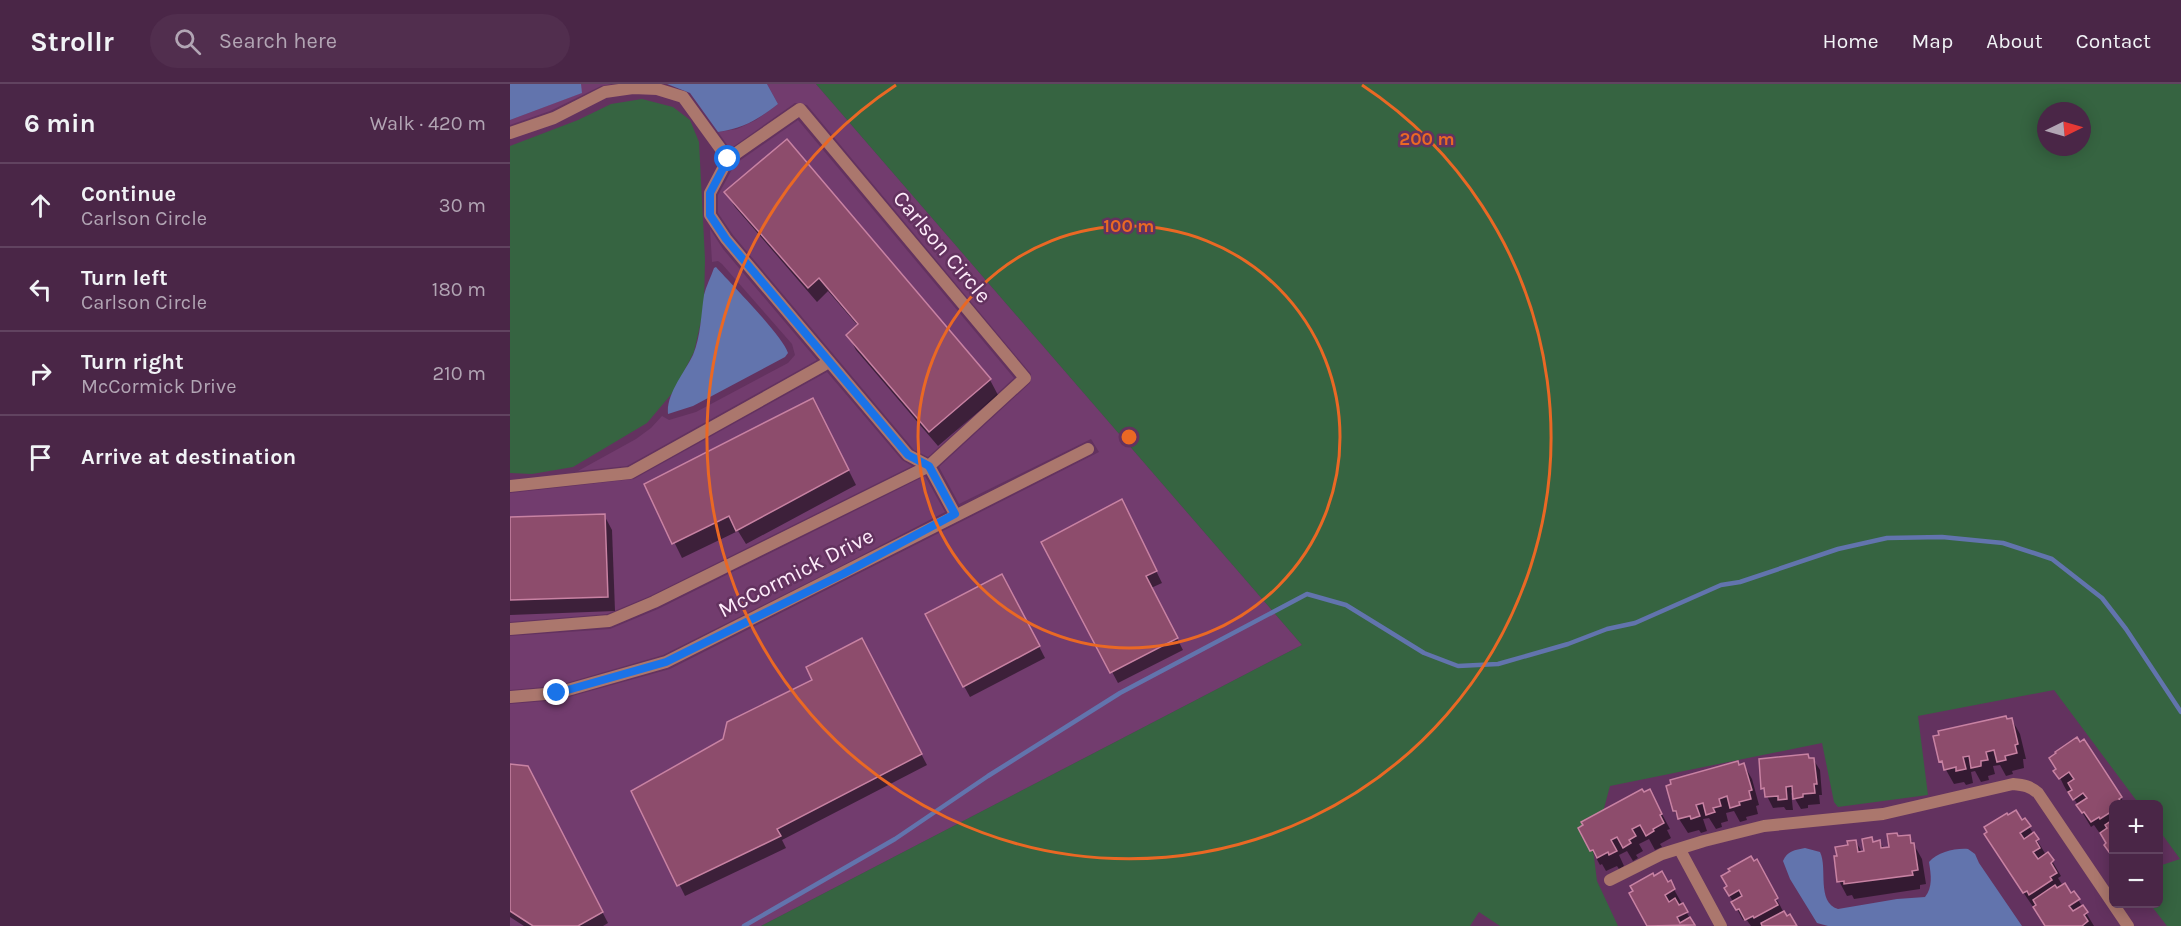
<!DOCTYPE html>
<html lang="en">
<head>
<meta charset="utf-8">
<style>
  :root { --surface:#4a2647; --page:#512e4e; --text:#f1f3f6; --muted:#b2a5b4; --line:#614360 }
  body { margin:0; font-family:Karla,sans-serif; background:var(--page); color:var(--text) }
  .controls { position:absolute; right:18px; bottom:18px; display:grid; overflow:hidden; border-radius:9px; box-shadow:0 3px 15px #0003 }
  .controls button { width:54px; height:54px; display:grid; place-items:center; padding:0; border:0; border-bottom:2px solid var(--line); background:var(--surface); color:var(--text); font:30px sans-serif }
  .compass { position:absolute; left:1527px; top:18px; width:54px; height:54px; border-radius:50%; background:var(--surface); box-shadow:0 3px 15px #0003; rotate:85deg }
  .stop { position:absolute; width:18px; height:18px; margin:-14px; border:4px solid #1a73e8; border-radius:50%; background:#fff }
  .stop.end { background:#1a73e8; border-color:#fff; box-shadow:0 2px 6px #0008 }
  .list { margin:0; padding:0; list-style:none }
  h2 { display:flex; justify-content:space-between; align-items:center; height:78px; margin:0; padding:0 24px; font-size:26px }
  h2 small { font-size:20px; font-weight:400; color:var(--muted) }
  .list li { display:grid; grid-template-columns:39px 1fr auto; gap:18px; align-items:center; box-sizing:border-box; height:84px; padding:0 24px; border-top:2px solid var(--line) }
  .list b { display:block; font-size:22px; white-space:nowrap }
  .list p { margin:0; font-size:20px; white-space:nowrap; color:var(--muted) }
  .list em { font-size:20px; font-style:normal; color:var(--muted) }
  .icon { flex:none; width:33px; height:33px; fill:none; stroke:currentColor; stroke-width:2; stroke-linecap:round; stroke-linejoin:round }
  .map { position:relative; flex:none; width:1671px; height:842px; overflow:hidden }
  header { display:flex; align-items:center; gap:36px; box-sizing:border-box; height:84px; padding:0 30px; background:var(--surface); border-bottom:2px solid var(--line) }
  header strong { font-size:28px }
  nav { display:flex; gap:33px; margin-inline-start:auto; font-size:21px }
  .search { width:420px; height:54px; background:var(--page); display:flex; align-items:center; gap:15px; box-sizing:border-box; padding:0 21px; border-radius:33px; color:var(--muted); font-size:22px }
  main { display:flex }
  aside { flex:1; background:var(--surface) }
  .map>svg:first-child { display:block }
</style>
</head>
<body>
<header>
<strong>Strollr</strong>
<div class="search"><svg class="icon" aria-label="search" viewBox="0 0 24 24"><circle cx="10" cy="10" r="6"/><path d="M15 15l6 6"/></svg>Search here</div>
<nav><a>Home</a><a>Map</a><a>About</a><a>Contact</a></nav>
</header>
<main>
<aside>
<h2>6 min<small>Walk · 420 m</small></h2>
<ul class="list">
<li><svg class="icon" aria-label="ahead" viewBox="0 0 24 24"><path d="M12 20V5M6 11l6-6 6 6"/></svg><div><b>Continue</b><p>Carlson Circle</p></div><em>30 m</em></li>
<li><svg class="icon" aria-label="left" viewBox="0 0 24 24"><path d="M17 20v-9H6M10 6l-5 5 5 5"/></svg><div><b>Turn left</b><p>Carlson Circle</p></div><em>180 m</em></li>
<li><svg class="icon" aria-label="right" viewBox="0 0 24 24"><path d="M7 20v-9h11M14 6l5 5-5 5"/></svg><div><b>Turn right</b><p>McCormick Drive</p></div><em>210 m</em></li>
<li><svg class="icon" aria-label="arrive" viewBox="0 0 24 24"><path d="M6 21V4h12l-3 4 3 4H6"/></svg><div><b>Arrive at destination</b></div></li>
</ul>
</aside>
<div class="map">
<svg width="1671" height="842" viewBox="0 0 1671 842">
  <rect width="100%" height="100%" fill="#63325f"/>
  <!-- built -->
  <g fill="#723c6e">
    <polygon points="71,0 102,0 91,2 40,27 0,41 0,36 71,9"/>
    <polygon points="257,0 306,0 792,561 251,842 0,842 0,620 48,616 160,585 589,368 581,355 449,420 429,383 520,299 521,290 297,21 285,19 220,65 208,48 227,45 246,36 268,20"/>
    <polygon points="288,36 504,294 418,373 404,366 223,151 208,129 208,111 225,80"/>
    <polygon points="200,145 213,165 307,276 117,382 68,387 126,355 141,344 152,332 159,336 186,328 278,279 285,271 282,260 212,180 208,177 202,178"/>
    <polygon points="317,288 392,376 402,382 140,512 97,530 0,538 0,409 124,395"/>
    <polygon points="415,392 435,428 329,483 153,571 46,602 0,606 0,552 100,545 148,525"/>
  </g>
  <!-- green -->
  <g fill="#366441" fill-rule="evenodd">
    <path d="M306,0H1671V842H1657L1640,820H1648L1649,782L1670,775L1649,746L1648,720H1629L1544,606L1408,632L1418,711L1328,723L1324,718L1312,659L1100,702L1083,765L1087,797L1108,842H990L969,828L960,842H251L792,561ZM1536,27H1572V63H1536Z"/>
    <polygon points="132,15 163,23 180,36 189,58 195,175 194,224 184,268 164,307 137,339 63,383 22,390 0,389 0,62 68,36 101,20"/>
  </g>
  <!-- water -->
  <g fill="#6274ad">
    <polygon points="0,0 71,0 72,9 0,36"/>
    <path d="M157,0H257L268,20C247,36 234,44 208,48L180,9Z"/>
    <path d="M206,183C222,201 272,251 278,269L275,273L183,322L158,330C156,310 175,288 183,271C191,252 191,230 194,211C196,202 201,193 204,184Z"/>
    <path d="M1295,764L1310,768C1318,784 1306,818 1328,825L1387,815L1415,813C1423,803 1421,791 1419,778C1428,768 1445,764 1458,765L1465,770L1469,779L1512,842H1318L1307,839L1280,795L1273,777C1277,767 1285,766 1295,764Z"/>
  </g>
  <!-- shadow -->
  <g fill="#0007">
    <polygon points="216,109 480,296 488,311 428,362 346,266 338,251 348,242 318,207 307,218 225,123"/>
    <polygon points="311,331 346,401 236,460 228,447 172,474 136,401"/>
    <polygon points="617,428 652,499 641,504 673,566 608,599 533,459"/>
    <polygon points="94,431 102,446 105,527 0,531 0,435"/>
    <polygon points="498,502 535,574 460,613 454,602"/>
    <polygon points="357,567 417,681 272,756 276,764 175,812 123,707 214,656 304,597"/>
    <polygon points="1502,636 1510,650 1516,675 1513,675 1514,684 1502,687 1503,690 1496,692 1490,681 1483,682 1485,690 1478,692 1479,696 1471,698 1465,687 1461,688 1463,699 1456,701 1454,698 1444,700 1431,677"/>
    <polygon points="1298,671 1300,676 1303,675 1310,686 1312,711 1309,711 1310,720 1298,721 1298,724 1291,725 1281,708 1283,726 1276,726 1274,723 1263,724 1253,704"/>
    <polygon points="1541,675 1611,714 1615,720 1604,720 1604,774 1592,750 1591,751 1584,741 1581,743 1560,708 1558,709 1554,702"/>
    <polygon points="1234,681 1242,695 1249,721 1246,722 1248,730 1236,733 1237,736 1230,738 1224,727 1216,729 1218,737 1211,739 1212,743 1206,745 1199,734 1193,735 1197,747 1191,749 1189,746 1178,749 1164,727 1229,682"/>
    <polygon points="0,682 23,695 98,839 93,842 14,842 0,833"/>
    <polygon points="1147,721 1160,745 1157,746 1161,754 1150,760 1152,763 1145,766 1139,755 1129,760 1133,767 1126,771 1128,774 1123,777 1117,767 1109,771 1114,782 1109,785 1107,782 1096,787 1092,780 1090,781 1070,745"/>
    <polygon points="1515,736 1536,771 1542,777 1551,792 1548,794 1553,802 1561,811 1564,809 1584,842 1536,842 1484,765"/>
    <polygon points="1399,752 1412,775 1416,800 1410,801 1410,805 1344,815 1342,811 1337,812 1329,797 1328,773 1346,758 1352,768 1356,768 1361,755 1364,759 1370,758 1374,765 1381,764 1388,754"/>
    <polygon points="1648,769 1653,777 1650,779 1653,784 1648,787"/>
    <polygon points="1247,777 1276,833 1286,842 1241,842 1236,835 1233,836 1216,805"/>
    <polygon points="1160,798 1184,842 1138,842 1121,809"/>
  </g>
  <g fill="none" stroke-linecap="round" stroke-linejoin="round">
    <!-- stream -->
    <polyline stroke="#6274ad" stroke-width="4.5" points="234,842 385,755 478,692 610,609 797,510 836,521 914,569 948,582 988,580 1058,560 1097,545 1125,539 1211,501 1230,498 1328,465 1377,454 1432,453 1493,459 1542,475 1592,514 1616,545 1671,628"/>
  </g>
  <!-- building -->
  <g fill="#8d4c6c" stroke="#c882a3" stroke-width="1.5">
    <polygon points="277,55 481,295 419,348 336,251 348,240 309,194 298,204 214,108"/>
    <polygon points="303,314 339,386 226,447 219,432 162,460 134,400"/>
    <polygon points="612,415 647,487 636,492 668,554 600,589 531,458"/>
    <polygon points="95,430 98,513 0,516 0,433"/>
    <polygon points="492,490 530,562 453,603 415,530"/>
    <polygon points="352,554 412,670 267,745 271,752 167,802 121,707 213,655 217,638 302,596 296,583"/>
    <polygon points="1496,632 1497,635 1502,634 1508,660 1505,661 1507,669 1495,672 1496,676 1487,678 1484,666 1476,668 1478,676 1471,677 1471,682 1461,684 1459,672 1453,673 1456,685 1446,687 1446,683 1434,686 1432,677 1429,678 1423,652 1429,651 1428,647"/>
    <polygon points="1567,653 1570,658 1574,655 1612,713 1609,715 1613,720 1604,720 1604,726 1590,735 1589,733 1581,738 1574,728 1572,729 1566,721 1577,714 1573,709 1563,716 1558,708 1562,706 1558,699 1564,695 1559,688 1549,695 1543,687 1546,685 1539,674 1546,669 1545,668"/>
    <polygon points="1298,670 1299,674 1304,674 1307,700 1304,700 1305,709 1293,710 1293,713 1283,715 1282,702 1276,703 1277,715 1268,716 1268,712 1255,713 1254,704 1251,705 1249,675"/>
    <polygon points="1228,677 1229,681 1234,679 1242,706 1239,707 1241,715 1229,718 1230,721 1220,724 1217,712 1209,715 1211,722 1203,724 1205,728 1196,731 1193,719 1186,721 1190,732 1181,735 1180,732 1168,735 1166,727 1163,727 1156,702 1161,700 1160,696"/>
    <polygon points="0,680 18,682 93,828 68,842 23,842 0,827"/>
    <polygon points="1132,705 1134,708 1140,705 1152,730 1150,731 1154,739 1143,745 1144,747 1136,752 1130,741 1122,745 1126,752 1119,756 1121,759 1113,764 1107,753 1101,756 1107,767 1099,771 1098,768 1087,774 1083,766 1080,767 1068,744 1073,741 1071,738"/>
    <polygon points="1506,726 1512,736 1515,734 1521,742 1510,749 1514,755 1524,748 1529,755 1526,757 1530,764 1523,768 1528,775 1538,768 1544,776 1541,779 1547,789 1540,793 1542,796 1519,811 1517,807 1513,809 1474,750 1477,748 1474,743 1497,729 1498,731"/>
    <polygon points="1604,735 1604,765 1599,768 1594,761 1596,759 1590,749 1597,744 1595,741"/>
    <polygon points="1387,749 1388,752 1400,751 1401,759 1404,759 1408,786 1402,787 1403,791 1334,800 1334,797 1327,798 1324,772 1327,772 1325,763 1338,761 1337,757 1346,756 1348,768 1354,767 1352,755 1362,753 1363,758 1370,756 1371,764 1379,763 1377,750"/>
    <polygon points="1241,772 1244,777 1247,775 1268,814 1265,816 1268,821 1244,834 1243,832 1235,836 1229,825 1226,826 1221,818 1232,812 1229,806 1219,812 1214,804 1217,802 1211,792 1220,787 1218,785"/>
    <polygon points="1152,787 1158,798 1161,796 1165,805 1155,811 1159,818 1165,814 1169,821 1173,819 1178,828 1167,833 1170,839 1180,833 1185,841 1137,842 1119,809 1123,807 1120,802 1143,789 1144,792"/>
    <polygon points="1555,799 1561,809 1564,807 1570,815 1559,822 1563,827 1573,821 1578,828 1574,831 1578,837 1572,842 1535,842 1523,823 1526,821 1523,816 1545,801 1547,804"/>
    <polygon points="1274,827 1277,832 1280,830 1287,842 1252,842 1251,839"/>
  </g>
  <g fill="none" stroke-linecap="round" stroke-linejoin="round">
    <!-- street -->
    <g stroke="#ab776d" stroke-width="12">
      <polyline points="0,49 44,34 95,8 123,4 147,5 173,13 218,75"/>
      <polyline points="0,402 120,389 319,278"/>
      <polyline points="0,545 99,537 144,518 419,382 515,294 290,25 218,75 200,109 200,131 216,155 398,371 419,382 445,430"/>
      <polyline points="0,613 47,609 156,578 578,365"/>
      <polyline points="1170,766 1211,842"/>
      <path d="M1100,796L1152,770L1194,757L1254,742L1373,730L1503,700C1514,701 1520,702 1528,709L1618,842"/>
    </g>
  </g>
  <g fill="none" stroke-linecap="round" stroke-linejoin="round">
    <!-- route -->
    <polyline stroke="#1a73e8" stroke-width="8" points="47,609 156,578 333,490 445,430 419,382 398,371 216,155 200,131 200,109 218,75"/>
  </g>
  <!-- distance rings -->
  <g fill="none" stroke="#ea6824" stroke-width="3">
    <circle cx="619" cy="353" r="211"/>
    <path d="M852 1A422 422 0 1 1 386 1"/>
  </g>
  <g text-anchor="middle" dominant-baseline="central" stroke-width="5" stroke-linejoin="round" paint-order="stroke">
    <!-- street labels -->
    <g font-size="22" fill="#feecfb" stroke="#63325f">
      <text transform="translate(432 163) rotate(50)">Carlson Circle</text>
      <text transform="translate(286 489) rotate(-27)">McCormick Drive</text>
    </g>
  </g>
  <circle cx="619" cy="353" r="9" fill="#ea6824" stroke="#63325f" stroke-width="3"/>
  <g font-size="18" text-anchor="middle" font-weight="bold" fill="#ea6824" stroke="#63325f" stroke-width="5" stroke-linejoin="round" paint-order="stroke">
    <text x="917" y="61">200 m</text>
    <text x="619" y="148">100 m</text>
  </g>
</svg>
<div class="controls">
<button>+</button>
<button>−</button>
</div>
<svg class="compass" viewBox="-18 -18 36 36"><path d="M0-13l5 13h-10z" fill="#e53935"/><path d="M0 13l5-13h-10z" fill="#b2a5b4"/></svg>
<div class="stop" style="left:218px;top:75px"></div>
<div class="stop end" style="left:47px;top:609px"></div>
</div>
</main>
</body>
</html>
